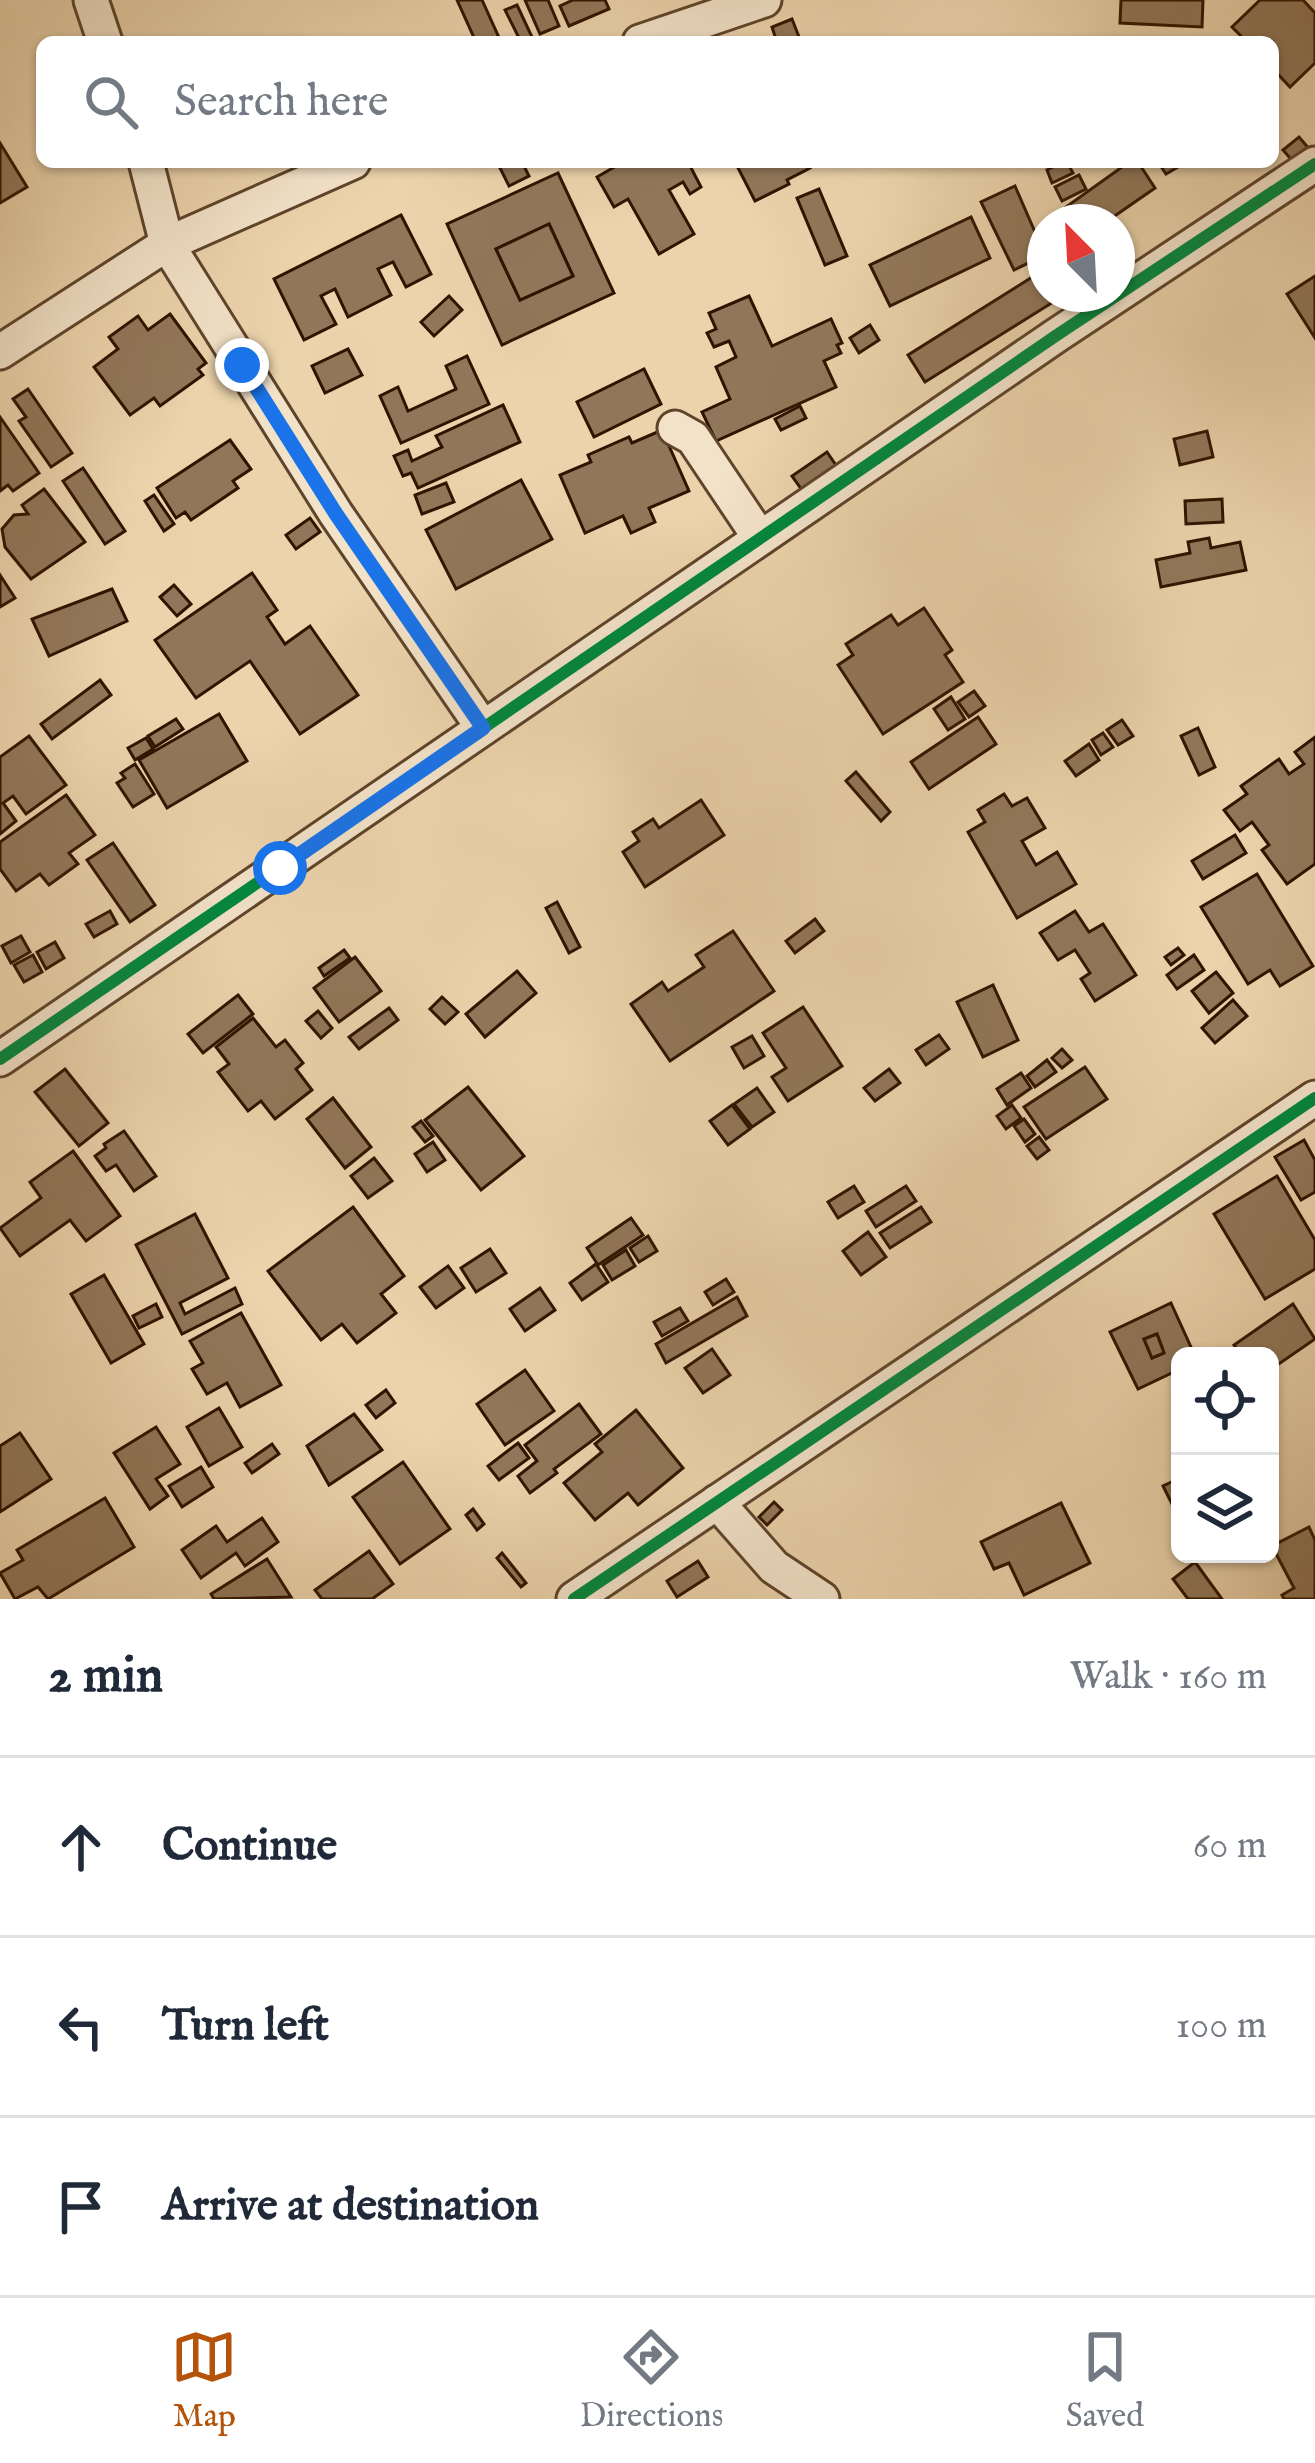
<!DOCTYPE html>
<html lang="en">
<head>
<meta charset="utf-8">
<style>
  :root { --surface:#fff; --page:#f6f6f7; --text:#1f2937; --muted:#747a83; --line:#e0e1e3; --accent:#b45309 }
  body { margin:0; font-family:"IM FELL English",serif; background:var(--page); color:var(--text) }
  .controls { position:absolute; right:36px; bottom:36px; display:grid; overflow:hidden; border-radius:18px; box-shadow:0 3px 9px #0004 }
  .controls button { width:108px; height:108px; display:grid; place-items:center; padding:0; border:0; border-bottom:3px solid var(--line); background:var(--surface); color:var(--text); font:60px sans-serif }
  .compass { position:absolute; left:1027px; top:204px; width:108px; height:108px; border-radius:50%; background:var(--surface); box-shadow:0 3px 9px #0004; rotate:336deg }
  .stop { position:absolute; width:36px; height:36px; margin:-27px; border:9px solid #1a73e8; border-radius:50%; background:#fff }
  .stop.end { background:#1a73e8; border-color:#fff; box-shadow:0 3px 12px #0008 }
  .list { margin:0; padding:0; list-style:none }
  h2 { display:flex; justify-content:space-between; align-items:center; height:156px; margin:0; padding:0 48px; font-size:51px }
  h2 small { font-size:39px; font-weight:400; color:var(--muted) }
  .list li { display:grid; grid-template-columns:78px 1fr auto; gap:36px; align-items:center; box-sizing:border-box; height:180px; padding:0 48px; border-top:3px solid var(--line) }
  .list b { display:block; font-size:45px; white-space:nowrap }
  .list em { font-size:39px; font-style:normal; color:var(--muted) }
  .icon { flex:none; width:66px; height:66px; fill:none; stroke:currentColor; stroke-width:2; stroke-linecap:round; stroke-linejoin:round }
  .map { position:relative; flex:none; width:1315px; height:1599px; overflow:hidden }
  .search { position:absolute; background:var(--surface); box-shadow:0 3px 9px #0004; left:36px; right:36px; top:36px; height:132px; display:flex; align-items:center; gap:30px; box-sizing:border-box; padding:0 42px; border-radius:18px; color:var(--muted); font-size:45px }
  .sheet { height:696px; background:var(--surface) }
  nav { display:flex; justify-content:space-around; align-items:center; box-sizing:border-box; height:168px; border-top:3px solid var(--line); background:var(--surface); font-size:33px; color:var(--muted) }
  nav a { display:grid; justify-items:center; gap:6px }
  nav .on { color:var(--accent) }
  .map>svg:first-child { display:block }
</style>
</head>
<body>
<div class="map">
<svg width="1315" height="1599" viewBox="0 0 1315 1599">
  <rect width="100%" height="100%" fill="#ebd3ab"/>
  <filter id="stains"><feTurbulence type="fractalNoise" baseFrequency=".00167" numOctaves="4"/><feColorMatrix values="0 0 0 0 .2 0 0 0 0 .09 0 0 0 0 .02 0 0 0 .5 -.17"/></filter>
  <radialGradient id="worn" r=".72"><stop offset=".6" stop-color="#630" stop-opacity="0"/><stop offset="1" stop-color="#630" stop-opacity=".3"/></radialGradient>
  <!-- building -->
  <g fill="#917759" stroke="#301400" stroke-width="3" fill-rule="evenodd">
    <polygon points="457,0 482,0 501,42 476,42"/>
    <polygon points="525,0 548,0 559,26 540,34"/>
    <polygon points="573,0 605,0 609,9 569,26 560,6"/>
    <polygon points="1121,0 1203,0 1202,27 1120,23"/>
    <polygon points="1260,0 1303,0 1315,13 1315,63 1290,87 1273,69 1273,42 1247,42 1232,27"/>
    <polygon points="517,5 532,37 521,42 505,10"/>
    <polygon points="792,19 801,42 770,42 776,39 772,27"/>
    <polygon points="1299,137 1311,151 1295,164 1283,150"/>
    <polygon points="0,143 27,187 0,203"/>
    <polygon points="497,162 522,162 529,176 509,186"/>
    <polygon points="623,162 688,162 701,187 690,194 683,182 669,190 694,234 659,254 628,199 614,207 597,177"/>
    <polygon points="735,162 807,162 810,168 787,180 789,184 755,201"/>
    <polygon points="1063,162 1067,162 1073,173 1052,183 1047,170"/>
    <polygon points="1129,162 1138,162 1155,188 1106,222 1077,222 1066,207"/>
    <polygon points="1158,162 1175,162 1178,167 1166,174"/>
    <path d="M558,173L614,293L502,345L447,224ZM549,224L573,276L520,300L496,249Z"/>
    <polygon points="1079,175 1086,189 1062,201 1055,187"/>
    <polygon points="1015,186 1045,255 1014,270 981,202"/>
    <polygon points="819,189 847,256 825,265 797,198"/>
    <polygon points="401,215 431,274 406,287 393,262 378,269 391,295 348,317 335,289 321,296 336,324 304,340 274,279"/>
    <polygon points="971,217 990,258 890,306 870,265"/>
    <polygon points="549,224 573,276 520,300 496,249"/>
    <polygon points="1045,269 1045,294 1066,294 925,382 908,355"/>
    <polygon points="1315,276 1315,338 1287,294"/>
    <polygon points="449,296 462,310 434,336 421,322"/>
    <polygon points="749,296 772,346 831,319 842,343 837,345 841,353 824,361 836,387 716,441 702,412 730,399 716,367 736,357 729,341 714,347 707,333 716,329 709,313"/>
    <polygon points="170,314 206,363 198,369 203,375 160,406 154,398 130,415 94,367 118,349 109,337 138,316 148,330"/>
    <polygon points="870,325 879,340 859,353 850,338"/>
    <polygon points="348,349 362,375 325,393 312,366"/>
    <polygon points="467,356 489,404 401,443 380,396 398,387 408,411 456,389 446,366"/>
    <polygon points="644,369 661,404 594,437 577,402"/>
    <polygon points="28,389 72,453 51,467 19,421 26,417 13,399"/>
    <polygon points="503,405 520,442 418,488 411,473 403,476 394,456 408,450 412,461 442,447 436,436"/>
    <polygon points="800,406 806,418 781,430 775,419"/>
    <polygon points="0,417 39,473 13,491 8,485 0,491"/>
    <polygon points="662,430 689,491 649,508 655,522 631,533 623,516 585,533 560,475 591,462 588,455 629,437 632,443"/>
    <polygon points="1207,431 1213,457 1180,465 1174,439"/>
    <polygon points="230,440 251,469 233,481 238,488 191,520 185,512 176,518 157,488"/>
    <polygon points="827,452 842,474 807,497 792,476"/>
    <polygon points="83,468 125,531 105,544 63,481"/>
    <polygon points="521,480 552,539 456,589 426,530"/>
    <polygon points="446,483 454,502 422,514 415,495"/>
    <polygon points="44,489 85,542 31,579 5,547 2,529 14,515 28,514 22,505"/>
    <polygon points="154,495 174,524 164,531 145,501"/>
    <polygon points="1222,499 1223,522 1186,524 1185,501"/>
    <polygon points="310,518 320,532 296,549 286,535"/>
    <polygon points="1209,538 1211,548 1240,542 1246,570 1161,587 1156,560 1190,553 1188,542"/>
    <polygon points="252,573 277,610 267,617 285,644 310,626 358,695 300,734 250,661 196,698 155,640"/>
    <polygon points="0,575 15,598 0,607"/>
    <polygon points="174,585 191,604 177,616 160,597"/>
    <polygon points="112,589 127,621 49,656 32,619"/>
    <polygon points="924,608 952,650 945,655 963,682 883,734 838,665 853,655 846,644 891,615 898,625"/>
    <polygon points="100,680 111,695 52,739 41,724"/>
    <polygon points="974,691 985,706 969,717 958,702"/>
    <polygon points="951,697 965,719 948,730 934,709"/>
    <polygon points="219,714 247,761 167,808 139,760"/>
    <polygon points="978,717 996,744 929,789 911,762"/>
    <polygon points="176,719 183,729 155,747 148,736"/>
    <polygon points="1122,720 1133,736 1118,745 1107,730"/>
    <polygon points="1198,728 1215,767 1199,775 1181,736"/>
    <polygon points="1103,733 1113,747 1101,755 1092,740"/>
    <polygon points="29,736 66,785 26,814 13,796 3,803 16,821 0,834 0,757"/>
    <polygon points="1315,737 1315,864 1287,884 1262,850 1269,845 1252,822 1240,831 1224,810 1247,794 1241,786 1279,759 1289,774 1304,764 1295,752"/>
    <polygon points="146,738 153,749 135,760 128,748"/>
    <polygon points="1089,744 1099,760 1076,776 1065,761"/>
    <polygon points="135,764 154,794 133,807 117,783 125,778 121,773"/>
    <polygon points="856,772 890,812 881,821 846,781"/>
    <polygon points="1004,794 1012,806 1027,798 1045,828 1022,841 1036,865 1057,852 1076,884 1017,918 968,832 985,822 978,810"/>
    <polygon points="66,795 95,835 69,853 78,864 49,885 40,874 16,891 0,869 0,842"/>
    <polygon points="701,800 724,835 645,887 623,852 639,841 633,832 653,819 659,828"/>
    <polygon points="1235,835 1246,853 1203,879 1192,861"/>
    <polygon points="113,843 155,905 130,922 87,860"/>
    <polygon points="1257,874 1313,966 1280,986 1270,970 1248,984 1201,907"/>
    <polygon points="557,902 580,947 569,953 546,908"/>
    <polygon points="110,911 117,924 94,937 86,924"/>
    <polygon points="1075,911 1089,932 1103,924 1136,975 1095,1001 1081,979 1090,973 1075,950 1058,960 1040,933"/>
    <polygon points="815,919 824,931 795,953 786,941"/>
    <polygon points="733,931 774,991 670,1061 631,1004 662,982 668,991 704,967 696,955"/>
    <polygon points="21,936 30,952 11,963 2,946"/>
    <polygon points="55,942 64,958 46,969 37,952"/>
    <polygon points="1178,948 1184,955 1171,965 1165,957"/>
    <polygon points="344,950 350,958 324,976 319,968"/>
    <polygon points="33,955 42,972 24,982 14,965"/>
    <polygon points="1194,955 1204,970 1177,989 1167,975"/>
    <polygon points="355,957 381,991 339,1022 314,988"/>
    <polygon points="517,971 536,993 485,1037 466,1014"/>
    <polygon points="1216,972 1233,993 1209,1013 1192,991"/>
    <polygon points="993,985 1018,1040 983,1057 957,1002"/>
    <polygon points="238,995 253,1014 203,1053 188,1034"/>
    <polygon points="442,997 458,1012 445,1024 430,1009"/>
    <polygon points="1233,1000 1247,1016 1215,1043 1202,1028"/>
    <polygon points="803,1007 842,1066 788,1101 772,1077 786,1068 763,1033"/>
    <polygon points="389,1008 398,1020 359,1049 349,1037"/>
    <polygon points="318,1011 332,1028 321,1038 306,1021"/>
    <polygon points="253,1018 276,1047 285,1040 303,1063 296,1069 312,1090 275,1119 261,1101 248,1111 218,1072 229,1064 216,1047"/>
    <polygon points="939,1035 949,1049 926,1065 916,1050"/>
    <polygon points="752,1036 764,1056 744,1068 732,1047"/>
    <polygon points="1062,1049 1072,1060 1062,1068 1052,1058"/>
    <polygon points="1047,1060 1056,1072 1035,1087 1027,1076"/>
    <polygon points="1085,1067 1107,1099 1046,1139 1024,1107"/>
    <polygon points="65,1069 108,1123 79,1146 35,1092"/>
    <polygon points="889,1069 900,1083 875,1101 864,1088"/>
    <polygon points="1021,1073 1031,1088 1007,1105 997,1089"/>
    <polygon points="468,1087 524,1156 481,1190 425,1120"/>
    <polygon points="757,1088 774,1112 752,1127 734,1104"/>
    <polygon points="333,1098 371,1147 345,1168 307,1119"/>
    <polygon points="732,1105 750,1129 728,1145 710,1121"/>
    <polygon points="1012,1105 1021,1118 1006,1129 997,1116"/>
    <polygon points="1024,1119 1035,1134 1025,1142 1014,1126"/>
    <polygon points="421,1121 433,1136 425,1142 413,1127"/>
    <polygon points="124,1131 156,1176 134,1191 116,1165 106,1171 95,1156 106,1148 104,1144"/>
    <polygon points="1039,1137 1049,1150 1037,1159 1027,1146"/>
    <polygon points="1304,1140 1315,1160 1315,1192 1301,1200 1275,1157"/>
    <polygon points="433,1142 445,1160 427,1172 415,1154"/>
    <polygon points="73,1151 120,1216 86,1241 70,1220 20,1256 0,1228 41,1198 30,1182"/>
    <polygon points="374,1158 392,1181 368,1198 351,1176"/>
    <polygon points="1277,1176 1315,1240 1315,1269 1265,1299 1214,1214"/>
    <polygon points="854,1186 864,1202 838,1218 828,1202"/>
    <polygon points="906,1186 916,1201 876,1227 866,1211"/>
    <polygon points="353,1207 404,1276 381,1294 396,1313 357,1343 342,1324 321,1340 268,1271"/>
    <polygon points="921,1207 931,1222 890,1248 880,1233"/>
    <polygon points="195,1214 228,1278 180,1303 185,1314 235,1288 242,1304 182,1334 136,1245"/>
    <polygon points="631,1218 643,1235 598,1265 587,1248"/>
    <polygon points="868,1232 886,1257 861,1275 843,1251"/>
    <polygon points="648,1236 657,1251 639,1262 630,1248"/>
    <polygon points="490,1249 506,1273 476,1292 461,1268"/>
    <polygon points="626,1250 635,1266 612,1280 603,1265"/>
    <polygon points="596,1264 608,1282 582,1300 570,1283"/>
    <polygon points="448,1266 464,1288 436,1308 420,1287"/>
    <polygon points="104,1275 144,1344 111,1363 71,1294"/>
    <polygon points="726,1279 734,1292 713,1305 705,1292"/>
    <polygon points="540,1288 555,1310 525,1331 510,1309"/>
    <polygon points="737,1297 747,1316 666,1363 656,1344"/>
    <path d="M1171,1303L1195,1356H1180V1369L1138,1389L1110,1332ZM1157,1334L1164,1353L1152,1358L1144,1339Z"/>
    <polygon points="156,1304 162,1317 139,1328 133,1316"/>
    <polygon points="1293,1304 1315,1339 1270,1370 1270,1356 1242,1356 1234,1345"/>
    <polygon points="680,1308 688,1321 662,1336 654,1322"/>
    <polygon points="241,1313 281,1385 240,1407 227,1383 207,1394 192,1369 203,1363 190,1341"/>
    <polygon points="1157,1334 1164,1353 1152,1358 1144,1339"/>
    <polygon points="712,1349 730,1375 703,1393 685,1368"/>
    <polygon points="525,1370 554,1411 505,1445 477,1404"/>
    <polygon points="386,1390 395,1403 376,1418 366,1405"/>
    <polygon points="579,1404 601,1434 554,1469 557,1473 530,1493 518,1476 537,1461 525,1445"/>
    <polygon points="219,1408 242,1447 209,1466 187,1427"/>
    <polygon points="636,1410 683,1468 638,1505 628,1493 595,1520 564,1483 602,1452 595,1444"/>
    <polygon points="354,1414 382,1450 329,1485 307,1446"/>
    <polygon points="156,1427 180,1464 156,1479 168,1496 150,1509 114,1453"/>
    <polygon points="20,1433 51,1479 0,1512 0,1446"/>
    <polygon points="518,1443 529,1458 499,1480 488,1466"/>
    <polygon points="272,1444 279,1454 252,1473 245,1463"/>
    <polygon points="403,1462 450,1529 400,1564 353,1497"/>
    <polygon points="201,1467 213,1487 182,1507 169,1486"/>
    <polygon points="1180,1478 1180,1520 1163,1486"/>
    <polygon points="105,1498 134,1547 48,1599 38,1587 15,1599 0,1573 23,1560 17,1550"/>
    <polygon points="774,1502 782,1510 767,1525 759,1517"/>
    <polygon points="1061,1503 1090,1563 1024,1595 1009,1563 994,1569 981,1542"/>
    <polygon points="473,1509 484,1524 477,1530 466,1515"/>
    <polygon points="262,1518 278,1542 245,1566 236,1553 201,1578 182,1550 216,1526 227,1542"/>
    <polygon points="1309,1527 1315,1540 1315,1599 1284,1599 1282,1595 1294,1588 1272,1546"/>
    <polygon points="369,1551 393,1584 372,1599 322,1599 315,1590"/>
    <polygon points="502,1553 526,1583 521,1587 497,1558"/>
    <polygon points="267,1559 291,1597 214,1599 211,1594"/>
    <polygon points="698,1561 708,1577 677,1597 667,1581"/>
    <polygon points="1195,1562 1222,1599 1188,1599 1173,1579"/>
  </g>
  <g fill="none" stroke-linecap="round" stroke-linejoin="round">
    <!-- street casing -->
    <g stroke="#5f442b" stroke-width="39">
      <g id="street">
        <polyline points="91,0 105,42"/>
        <polyline points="640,42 764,0"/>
        <polyline points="146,162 167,244 336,514 483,728"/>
        <polyline points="0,352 167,244 353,162"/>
        <polyline points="675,428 693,438 760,538"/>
        <polyline points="0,1059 1057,335 1315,164"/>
        <polyline points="717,1502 774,1567 822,1599"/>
        <polyline points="574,1599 1315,1098"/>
      </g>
    </g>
    <!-- street -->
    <use href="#street" stroke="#f2e2c8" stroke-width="33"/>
    <!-- cycleway casing -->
    <g stroke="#f2e2c8" stroke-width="20">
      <g id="cycleway">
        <polyline points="0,1059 1057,335 1315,164"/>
        <polyline points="574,1599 1315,1098"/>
      </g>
    </g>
    <!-- cycleway -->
    <use href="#cycleway" stroke="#00873e" stroke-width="12"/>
  </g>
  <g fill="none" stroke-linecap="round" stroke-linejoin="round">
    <!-- route -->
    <polyline stroke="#1a73e8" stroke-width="15" points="242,365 336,514 483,728 280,868"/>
  </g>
  <rect width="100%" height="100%" filter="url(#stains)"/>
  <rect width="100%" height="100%" fill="url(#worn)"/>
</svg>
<div class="controls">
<button><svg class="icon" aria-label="locate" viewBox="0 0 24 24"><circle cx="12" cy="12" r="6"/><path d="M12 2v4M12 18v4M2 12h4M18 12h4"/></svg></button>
<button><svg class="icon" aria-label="layers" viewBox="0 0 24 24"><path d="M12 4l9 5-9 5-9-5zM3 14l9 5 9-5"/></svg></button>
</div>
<svg class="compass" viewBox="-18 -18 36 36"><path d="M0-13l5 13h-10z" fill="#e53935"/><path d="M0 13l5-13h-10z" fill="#747a83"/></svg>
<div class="stop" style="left:280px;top:868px"></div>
<div class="stop end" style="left:242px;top:365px"></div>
<div class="search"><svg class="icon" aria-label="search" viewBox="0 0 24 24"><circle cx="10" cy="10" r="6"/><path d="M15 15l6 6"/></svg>Search here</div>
</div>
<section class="sheet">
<h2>2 min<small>Walk · 160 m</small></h2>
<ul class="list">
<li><svg class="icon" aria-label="ahead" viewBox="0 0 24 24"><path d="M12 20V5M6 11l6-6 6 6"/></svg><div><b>Continue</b></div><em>60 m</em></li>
<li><svg class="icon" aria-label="left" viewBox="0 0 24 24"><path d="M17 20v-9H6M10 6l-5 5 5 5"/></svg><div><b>Turn left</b></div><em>100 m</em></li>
<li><svg class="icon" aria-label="arrive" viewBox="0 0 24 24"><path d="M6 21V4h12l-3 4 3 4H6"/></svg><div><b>Arrive at destination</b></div></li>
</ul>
</section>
<nav>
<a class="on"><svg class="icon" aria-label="map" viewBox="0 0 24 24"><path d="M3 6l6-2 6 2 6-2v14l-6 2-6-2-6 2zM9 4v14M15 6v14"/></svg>Map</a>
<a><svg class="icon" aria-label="directions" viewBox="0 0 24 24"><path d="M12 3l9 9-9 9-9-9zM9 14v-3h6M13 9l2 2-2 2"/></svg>Directions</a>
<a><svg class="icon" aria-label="saved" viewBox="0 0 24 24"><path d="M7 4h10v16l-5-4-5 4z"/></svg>Saved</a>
</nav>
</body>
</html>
